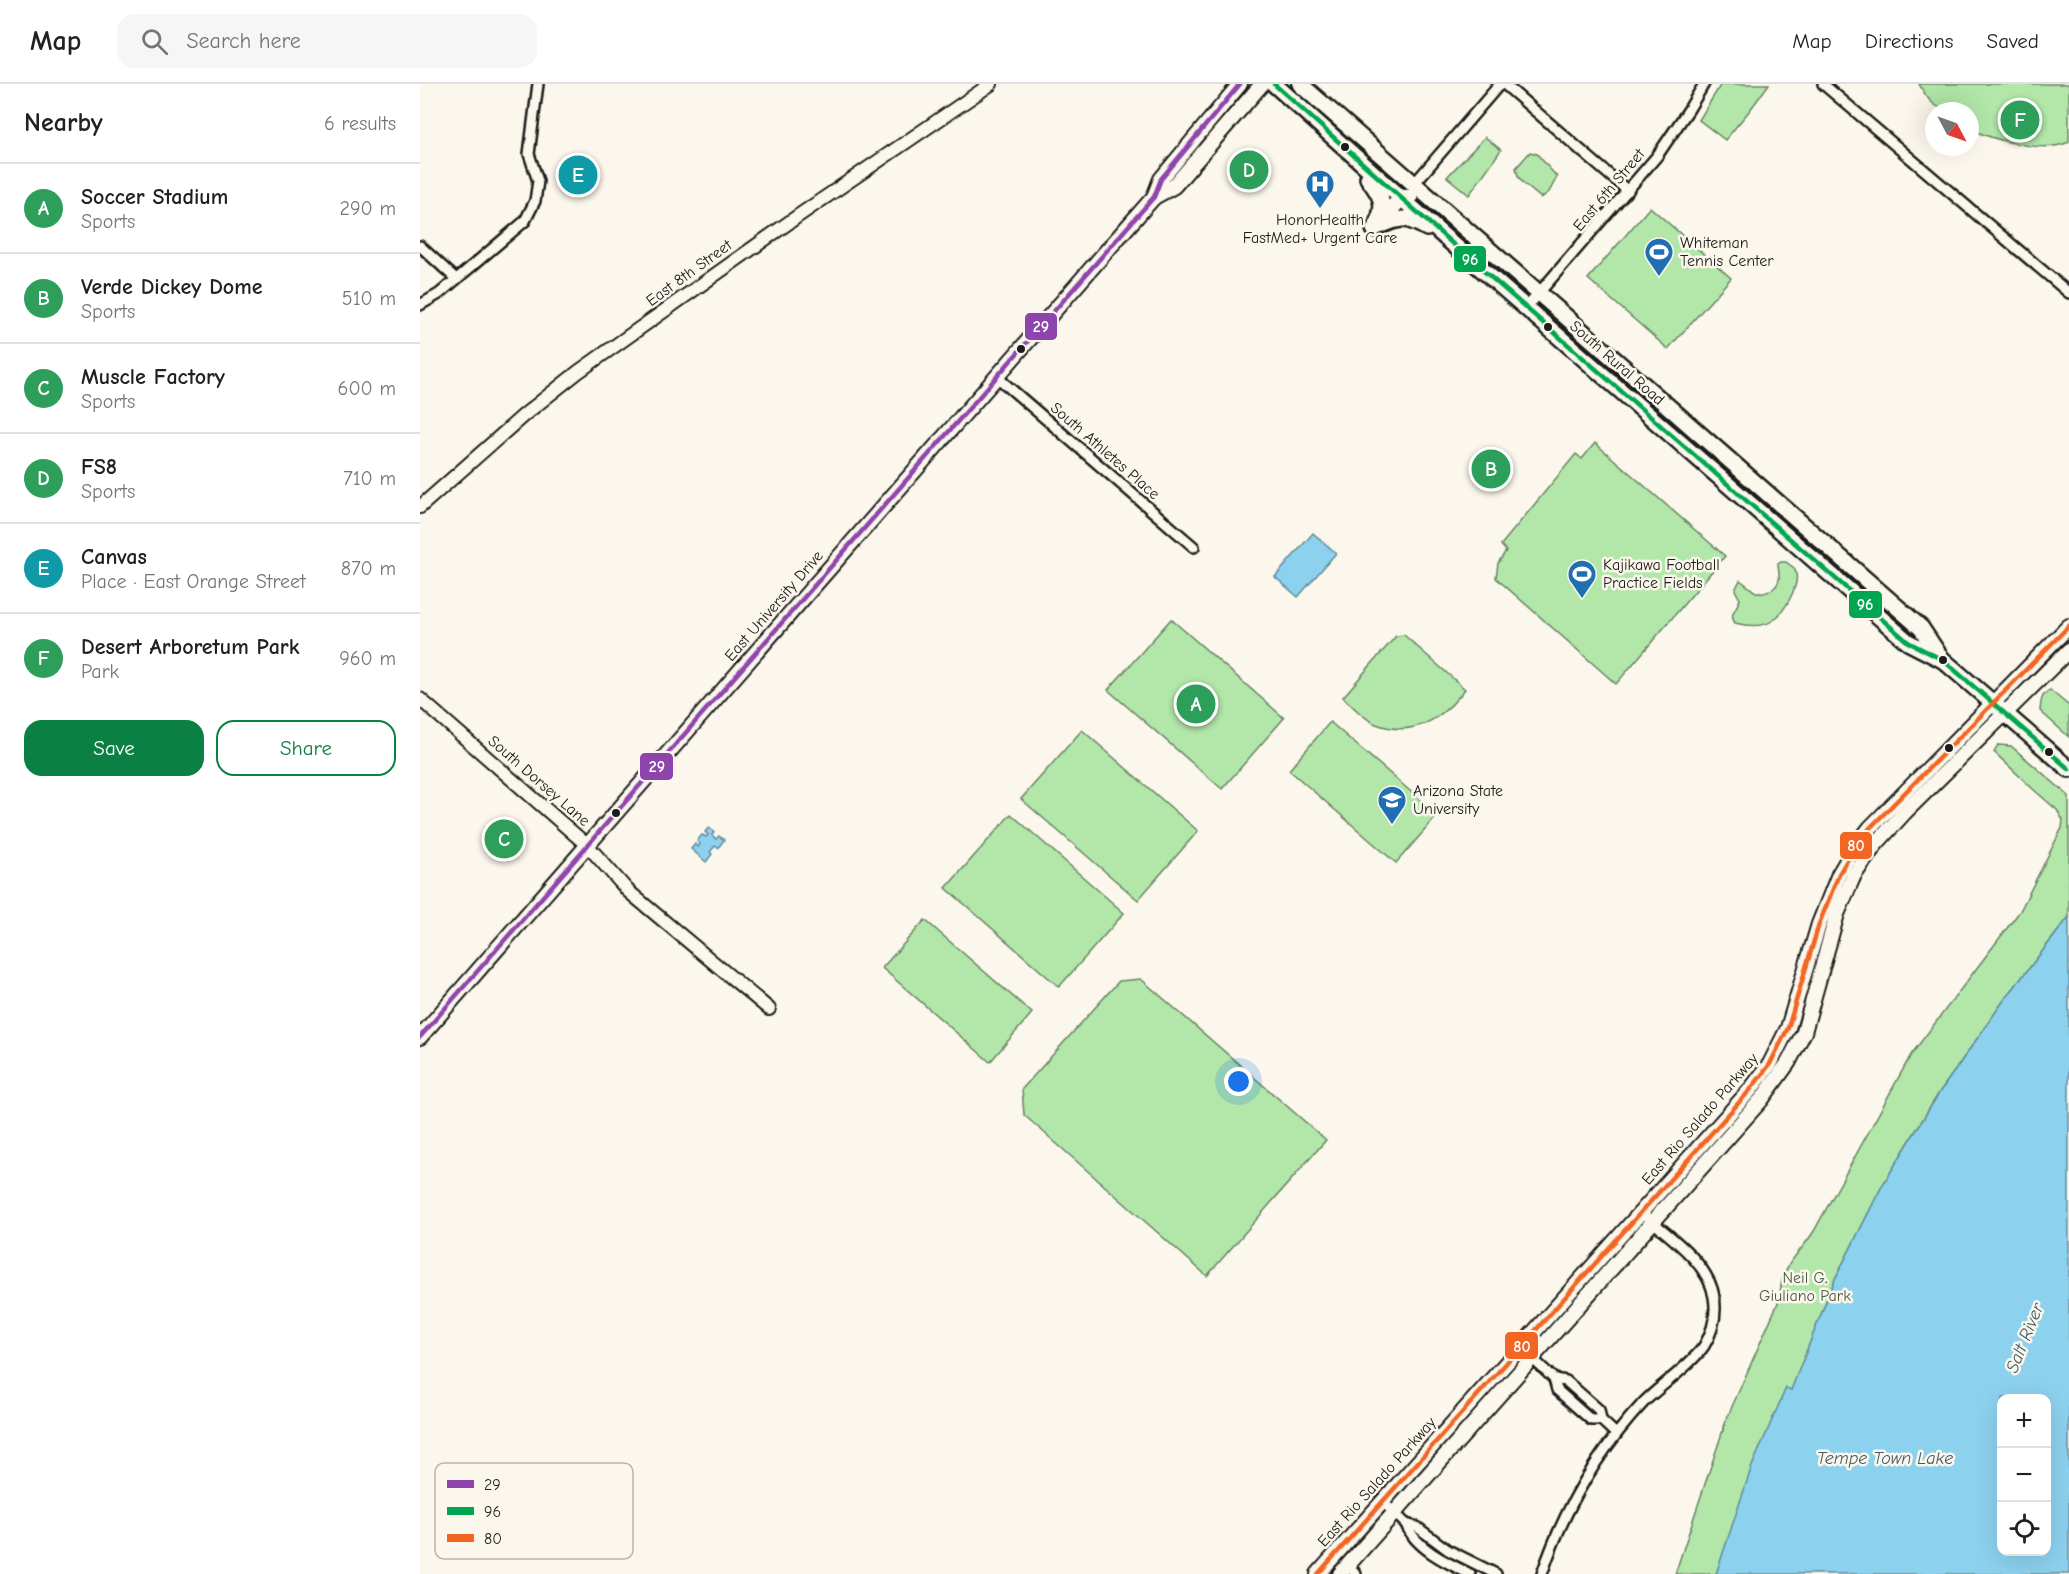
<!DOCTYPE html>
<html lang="en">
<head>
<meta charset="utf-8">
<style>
  :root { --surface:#fff; --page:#f6f6f6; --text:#202124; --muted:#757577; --line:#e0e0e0; --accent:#0b8043 }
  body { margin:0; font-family:"Comic Neue",sans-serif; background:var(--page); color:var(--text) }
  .controls { position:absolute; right:18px; bottom:18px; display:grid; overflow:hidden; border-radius:12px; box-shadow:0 6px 24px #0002 }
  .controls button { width:54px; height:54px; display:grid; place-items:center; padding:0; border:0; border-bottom:2px solid var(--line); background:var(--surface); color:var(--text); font:30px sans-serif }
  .compass { position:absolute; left:1505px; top:18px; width:54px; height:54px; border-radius:50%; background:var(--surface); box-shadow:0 6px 24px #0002; rotate:131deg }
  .you { position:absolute; left:819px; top:998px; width:21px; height:21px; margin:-15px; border:4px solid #fff; border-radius:50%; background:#1a73e8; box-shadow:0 0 0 9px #1a73e833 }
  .badge { display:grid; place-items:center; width:39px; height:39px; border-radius:50%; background:var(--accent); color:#fff; font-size:20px; font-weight:700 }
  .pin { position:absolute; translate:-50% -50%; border:3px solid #fff; box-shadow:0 2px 6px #0006 }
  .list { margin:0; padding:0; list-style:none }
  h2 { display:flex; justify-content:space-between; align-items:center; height:78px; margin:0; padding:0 24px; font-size:26px }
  h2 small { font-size:20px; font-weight:400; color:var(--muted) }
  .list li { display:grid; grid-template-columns:39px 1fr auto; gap:18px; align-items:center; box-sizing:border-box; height:90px; padding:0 24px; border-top:2px solid var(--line) }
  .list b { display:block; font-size:22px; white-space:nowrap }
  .list p { margin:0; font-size:20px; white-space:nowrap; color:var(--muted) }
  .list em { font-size:20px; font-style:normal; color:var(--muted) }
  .actions { display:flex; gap:12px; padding:18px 24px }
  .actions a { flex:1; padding:14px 0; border:2px solid var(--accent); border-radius:18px; text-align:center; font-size:21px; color:var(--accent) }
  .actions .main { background:var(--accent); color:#fff }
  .icon { flex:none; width:33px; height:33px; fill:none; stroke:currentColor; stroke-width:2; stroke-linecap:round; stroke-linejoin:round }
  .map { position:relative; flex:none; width:1649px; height:1490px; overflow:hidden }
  header { display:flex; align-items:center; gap:36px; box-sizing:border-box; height:84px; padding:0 30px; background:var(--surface); border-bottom:2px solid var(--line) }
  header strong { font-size:28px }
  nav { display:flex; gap:33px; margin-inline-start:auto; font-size:21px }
  .search { width:420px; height:54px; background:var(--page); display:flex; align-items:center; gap:15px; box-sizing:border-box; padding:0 21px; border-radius:18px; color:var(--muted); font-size:22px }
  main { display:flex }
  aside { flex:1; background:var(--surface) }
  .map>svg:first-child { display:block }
</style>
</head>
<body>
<header>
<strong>Map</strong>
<div class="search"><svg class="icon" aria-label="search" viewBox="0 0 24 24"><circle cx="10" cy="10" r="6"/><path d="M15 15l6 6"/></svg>Search here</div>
<nav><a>Map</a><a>Directions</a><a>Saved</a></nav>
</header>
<main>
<aside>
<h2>Nearby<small>6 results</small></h2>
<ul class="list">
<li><span class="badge" style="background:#2e9e5b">A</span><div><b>Soccer Stadium</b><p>Sports</p></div><em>290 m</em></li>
<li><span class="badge" style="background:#2e9e5b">B</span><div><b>Verde Dickey Dome</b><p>Sports</p></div><em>510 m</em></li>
<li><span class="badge" style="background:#2e9e5b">C</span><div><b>Muscle Factory</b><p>Sports</p></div><em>600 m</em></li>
<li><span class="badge" style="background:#2e9e5b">D</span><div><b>FS8</b><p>Sports</p></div><em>710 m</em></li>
<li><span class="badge" style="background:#0f9aa8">E</span><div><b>Canvas</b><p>Place · East Orange Street</p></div><em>870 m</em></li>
<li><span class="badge" style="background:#2e9e5b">F</span><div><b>Desert Arboretum Park</b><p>Park</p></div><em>960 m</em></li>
</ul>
<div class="actions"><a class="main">Save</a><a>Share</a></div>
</aside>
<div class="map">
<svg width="1649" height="1490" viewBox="0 0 1649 1490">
  <rect width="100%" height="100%" fill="#fbf7ec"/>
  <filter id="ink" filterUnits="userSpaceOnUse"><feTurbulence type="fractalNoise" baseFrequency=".0167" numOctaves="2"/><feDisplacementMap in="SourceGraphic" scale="12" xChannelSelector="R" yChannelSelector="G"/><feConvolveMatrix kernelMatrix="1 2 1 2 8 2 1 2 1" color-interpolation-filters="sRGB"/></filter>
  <g filter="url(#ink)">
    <!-- green -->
    <g fill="#b2e7a9" stroke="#678262" stroke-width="1.5">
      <polygon points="1301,0 1349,0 1330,26 1305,56 1279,36"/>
      <path d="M1499,0H1649V58C1623,70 1574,56 1550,45V27C1522,27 1513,27 1499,0Z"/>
      <polygon points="1065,53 1081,66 1049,111 1027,93"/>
      <polygon points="1110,68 1117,70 1137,93 1129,108 1121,114 1103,99 1098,92 1096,84"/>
      <polygon points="1230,123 1311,194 1248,265 1168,195"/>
      <polygon points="1175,359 1305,472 1196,600 1076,494 1078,479 1086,467 1081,461 1156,370 1162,375"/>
      <path d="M1361,478H1366L1374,484C1383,498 1364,529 1352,537C1341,544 1327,542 1315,539C1308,529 1318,524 1320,515L1315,506L1320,496C1326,500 1331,505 1336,508C1345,512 1358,504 1359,495C1360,491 1358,485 1358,480Z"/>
      <polygon points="751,535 864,634 802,705 688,606"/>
      <path d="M984,551L1045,605C1022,635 994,654 956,640C944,635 932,622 923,613L976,552Z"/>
      <path d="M1630,606L1649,622V653L1620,627C1621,616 1621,611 1630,606Z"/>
      <polygon points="910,638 1018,731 976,779 869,686"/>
      <polygon points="662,646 778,747 718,816 601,715"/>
      <path d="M1578,661L1591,662L1649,712V833L1582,919L1519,1009L1462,1102L1415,1195L1371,1307L1366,1304L1296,1490H1255L1307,1334L1360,1214C1360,1180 1378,1173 1394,1147L1491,971L1600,827L1642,744L1643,736L1637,726L1613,705L1574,668Z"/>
      <polygon points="591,730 704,829 639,903 526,804"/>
      <polygon points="505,836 612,929 570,978 462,884"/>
      <polygon points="721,895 906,1056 787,1192 604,1031 602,1005 699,897"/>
    </g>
    <!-- water -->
    <g fill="#8cd1ee" stroke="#5f899a" stroke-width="1.5" fill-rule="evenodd">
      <polygon points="893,449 916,469 878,513 855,493"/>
      <polygon points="289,744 294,748 292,751 296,755 299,752 304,756 298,764 295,762 290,768 292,770 286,778 271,765 275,760 278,763 280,760 277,757 282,751 286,753 288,751 285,748"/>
      <path d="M1649,833V1490H1296L1332,1382L1366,1304L1371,1306L1415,1195L1462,1102L1519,1009L1582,919ZM1582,1314H1626V1468H1582Z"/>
    </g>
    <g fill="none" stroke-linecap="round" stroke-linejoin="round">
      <!-- minor casing -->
      <g stroke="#1c1c1c" stroke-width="14">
        <g id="minor">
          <polyline points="1084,0 1208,107"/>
          <polyline points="1403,0 1649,209"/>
          <polyline points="993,101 1080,0"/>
          <polyline points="0,162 36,195"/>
          <polyline points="0,221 19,210 105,137 115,117 118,97 109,70 118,0"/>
          <polyline points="1106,224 1237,72 1269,25 1284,0"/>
          <polyline points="577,293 774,463"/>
          <polyline points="1112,1274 1134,1295"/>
          <polyline points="1181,1336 1171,1336 1137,1306 1134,1295 1146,1297 1179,1326 1181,1336 1196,1350"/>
          <polyline points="962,1417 986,1440"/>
          <polyline points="928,1481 936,1490"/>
          <path d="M1050,1490C1027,1479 995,1464 986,1440L997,1443L1028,1466L1076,1490"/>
          <path d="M1122,1490C1144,1425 1177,1368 1224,1318C1242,1300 1270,1282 1284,1262C1293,1247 1297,1230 1294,1213C1289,1178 1246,1150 1221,1128"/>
        </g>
      </g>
      <!-- tertiary casing -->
      <g stroke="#1c1c1c" stroke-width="16">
        <g id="tertiary">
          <polyline points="0,423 104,331 158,288 378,132 571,0"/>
          <polyline points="0,615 168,762 208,807 349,925"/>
        </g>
      </g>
      <!-- secondary casing -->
      <g stroke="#1c1c1c" stroke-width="18">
        <g id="secondary">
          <polyline points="734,113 754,102 842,0"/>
          <polyline points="0,953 711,139 734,113 741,95 820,0"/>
          <polyline points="898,1490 1331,1005 1350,980 1368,944 1399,840 1419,790 1435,763 1450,744 1649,542"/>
          <polyline points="920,1490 1342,1015 1368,979 1384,948 1417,830 1434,791 1455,761 1485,728 1649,566"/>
        </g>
      </g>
      <!-- primary casing -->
      <g stroke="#1c1c1c" stroke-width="20">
        <g id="primary">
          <polyline points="854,0 1026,154 1488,558 1523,576 1649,685"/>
          <polyline points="880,0 1501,544 1521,574"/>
          <path d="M948,94C959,109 967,119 958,137"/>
          <path d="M960,142C982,132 986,133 1007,144"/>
          <polyline points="954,145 981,114 990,113"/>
        </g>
      </g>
      <!-- minor -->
      <use href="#minor" stroke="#fbf7ec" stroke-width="9"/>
      <!-- tertiary -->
      <use href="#tertiary" stroke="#fbf7ec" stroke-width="12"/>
      <!-- secondary -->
      <use href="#secondary" stroke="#fbf7ec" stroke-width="14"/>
      <!-- primary -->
      <use href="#primary" stroke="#fbf7ec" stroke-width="15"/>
      <!-- bus-1 casing -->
      <g stroke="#fbf7ec" stroke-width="9">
        <polyline id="bus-1" points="0,953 711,139 734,113 741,95 820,0"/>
      </g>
      <!-- bus-2 casing -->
      <g stroke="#fbf7ec" stroke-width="9">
        <polyline id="bus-2" points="854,0 1026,154 1488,558 1523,576 1649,685"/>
      </g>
      <!-- bus-3 casing -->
      <g stroke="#fbf7ec" stroke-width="9">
        <polyline id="bus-3" points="898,1490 1331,1005 1350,980 1368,944 1399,840 1419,790 1435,763 1450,744 1649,542"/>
      </g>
      <!-- bus-1 -->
      <use href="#bus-1" stroke="#8e44ad" stroke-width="4.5"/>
      <!-- bus-2 -->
      <use href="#bus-2" stroke="#00a651" stroke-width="4.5"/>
      <!-- bus-3 -->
      <use href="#bus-3" stroke="#f26522" stroke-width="4.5"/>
    </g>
  </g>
  <!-- icons -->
  <defs>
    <g id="hospital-pin" transform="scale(1.5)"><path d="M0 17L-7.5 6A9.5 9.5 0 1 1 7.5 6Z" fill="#1f6fb2" stroke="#fbf7ec"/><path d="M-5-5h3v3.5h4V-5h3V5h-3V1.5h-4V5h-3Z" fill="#fff"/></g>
    <g id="stadium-pin" transform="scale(1.5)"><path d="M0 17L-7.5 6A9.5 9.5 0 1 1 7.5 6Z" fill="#1f6fb2" stroke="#fbf7ec"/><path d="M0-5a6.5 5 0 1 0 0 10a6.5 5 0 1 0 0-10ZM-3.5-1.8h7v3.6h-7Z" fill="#fff"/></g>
    <g id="university-pin" transform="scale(1.5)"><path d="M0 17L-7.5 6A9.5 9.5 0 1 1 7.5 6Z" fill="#1f6fb2" stroke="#fbf7ec"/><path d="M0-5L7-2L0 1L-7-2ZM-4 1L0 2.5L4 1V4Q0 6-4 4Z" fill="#fff"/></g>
  </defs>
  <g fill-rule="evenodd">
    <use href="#hospital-pin" x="900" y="100"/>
    <use href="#stadium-pin" x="1239" y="168"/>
    <use href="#stadium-pin" x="1162" y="490"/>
    <use href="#university-pin" x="972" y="716"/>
  </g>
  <!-- markers -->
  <g fill="#1c1c1c" stroke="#fbf7ec" stroke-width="2">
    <circle cx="925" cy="63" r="5"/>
    <circle cx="1128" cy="243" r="5"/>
    <circle cx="601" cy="265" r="5"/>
    <circle cx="1523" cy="576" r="5"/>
    <circle cx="1529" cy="664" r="5"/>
    <circle cx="1629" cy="668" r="5"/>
    <circle cx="196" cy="729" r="5"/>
  </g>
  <g text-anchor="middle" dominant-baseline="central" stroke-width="5" stroke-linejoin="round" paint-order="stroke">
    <!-- street labels -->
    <g font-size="16" fill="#1c1c1c" stroke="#fbf7ec">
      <text transform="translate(1189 106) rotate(-50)">East 6th Street</text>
      <text transform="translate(269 189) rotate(-36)">East 8th Street</text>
      <text transform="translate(1197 279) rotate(41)">South Rural Road</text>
      <text transform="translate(685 367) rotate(41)">South Athletes Place</text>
      <text transform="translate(354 522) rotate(-49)">East University Drive</text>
      <text transform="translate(119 697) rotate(41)">South Dorsey Lane</text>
      <text transform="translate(1280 1035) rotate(-49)">East Rio Salado Parkway</text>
      <text transform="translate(957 1398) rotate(-48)">East Rio Salado Parkway</text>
    </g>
    <!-- poi labels -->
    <g font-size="16" fill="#1c1c1c" stroke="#fbf7ec" text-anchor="start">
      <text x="900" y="136" text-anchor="middle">HonorHealth<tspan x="900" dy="18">FastMed+ Urgent Care</tspan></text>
      <text x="1260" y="159">Whiteman<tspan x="1260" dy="18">Tennis Center</tspan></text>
      <text x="1183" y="481">Kajikawa Football<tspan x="1183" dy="18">Practice Fields</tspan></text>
      <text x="993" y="707">Arizona State<tspan x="993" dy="18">University</tspan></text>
    </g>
    <!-- park labels -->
    <g font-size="16" fill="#495946" stroke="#fbf7ec">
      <text x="1385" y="1194">Neil G.<tspan x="1385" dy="18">Giuliano Park</tspan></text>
    </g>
    <!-- water labels -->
    <g font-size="18" font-style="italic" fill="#435b66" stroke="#fbf7ec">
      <text transform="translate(1605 1254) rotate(-68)">Salt River</text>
      <text x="1465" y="1374">Tempe Town Lake</text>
    </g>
  </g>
  <!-- legend -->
  <rect x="15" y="1379" width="198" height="96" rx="9" fill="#fbf7ec" stroke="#b8b5ae" stroke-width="1.5"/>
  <rect x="27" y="1396" width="27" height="8" fill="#8e44ad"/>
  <rect x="27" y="1423" width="27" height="8" fill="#00a651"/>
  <rect x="27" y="1450" width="27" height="8" fill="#f26522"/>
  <g font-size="16" fill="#1c1c1c">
    <text x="64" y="1406">29</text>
    <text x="64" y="1433">96</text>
    <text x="64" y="1460">80</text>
  </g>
  <g stroke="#fbf7ec" stroke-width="2">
    <rect x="1033" y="161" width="34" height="28" rx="6" fill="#00a651"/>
    <rect x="604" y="228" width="34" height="29" rx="6" fill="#8e44ad"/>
    <rect x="1428" y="506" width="35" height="29" rx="6" fill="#00a651"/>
    <rect x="219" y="668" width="35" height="29" rx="6" fill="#8e44ad"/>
    <rect x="1419" y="747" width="34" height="29" rx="6" fill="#f26522"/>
    <rect x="1084" y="1247" width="35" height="29" rx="6" fill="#f26522"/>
  </g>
  <g font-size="16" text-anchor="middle" font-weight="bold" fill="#fff">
    <text x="1050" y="181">96</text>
    <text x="621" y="248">29</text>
    <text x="1445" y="526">96</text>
    <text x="237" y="688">29</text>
    <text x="1436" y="767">80</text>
    <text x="1102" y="1268">80</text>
  </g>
</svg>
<div class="controls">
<button>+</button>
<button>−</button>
<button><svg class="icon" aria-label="locate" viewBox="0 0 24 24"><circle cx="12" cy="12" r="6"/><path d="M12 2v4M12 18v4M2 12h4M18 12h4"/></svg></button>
</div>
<svg class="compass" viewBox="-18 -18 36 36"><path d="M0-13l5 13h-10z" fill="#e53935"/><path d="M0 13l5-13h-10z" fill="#757577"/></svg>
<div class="you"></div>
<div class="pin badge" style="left:776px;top:620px;background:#2e9e5b">A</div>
<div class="pin badge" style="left:1071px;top:385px;background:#2e9e5b">B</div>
<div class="pin badge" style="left:84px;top:755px;background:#2e9e5b">C</div>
<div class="pin badge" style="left:829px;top:86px;background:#2e9e5b">D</div>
<div class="pin badge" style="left:158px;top:91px;background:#0f9aa8">E</div>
<div class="pin badge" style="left:1600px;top:36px;background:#2e9e5b">F</div>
</div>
</main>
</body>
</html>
